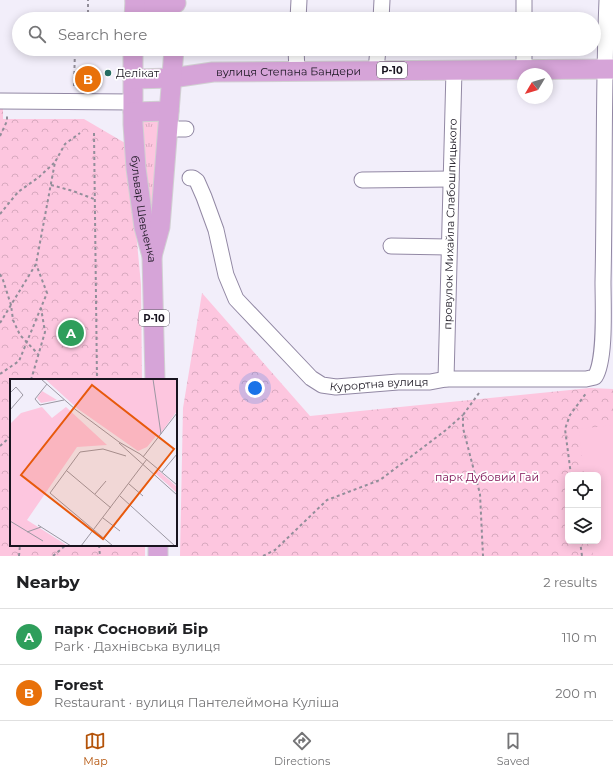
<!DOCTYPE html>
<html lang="en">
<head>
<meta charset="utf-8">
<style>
  :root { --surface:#fff; --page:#f6f6f6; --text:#202124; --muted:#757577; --line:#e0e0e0; --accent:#b45309 }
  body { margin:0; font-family:Montserrat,sans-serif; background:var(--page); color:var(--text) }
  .controls { position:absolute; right:12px; bottom:12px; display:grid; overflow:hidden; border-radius:6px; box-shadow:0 2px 10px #0003 }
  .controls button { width:36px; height:36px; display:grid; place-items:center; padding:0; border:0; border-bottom:1px solid var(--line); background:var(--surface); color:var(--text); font:20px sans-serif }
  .compass { position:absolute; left:517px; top:68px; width:36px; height:36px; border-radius:50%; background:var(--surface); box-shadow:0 2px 10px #0003; rotate:232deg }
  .you { position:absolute; left:255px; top:388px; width:14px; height:14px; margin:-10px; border:3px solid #fff; border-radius:50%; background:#1a73e8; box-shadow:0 0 0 6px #1a73e833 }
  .badge { display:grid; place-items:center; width:26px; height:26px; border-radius:50%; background:var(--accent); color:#fff; font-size:13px; font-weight:700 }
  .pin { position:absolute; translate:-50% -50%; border:2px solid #fff; box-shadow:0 1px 4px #0006 }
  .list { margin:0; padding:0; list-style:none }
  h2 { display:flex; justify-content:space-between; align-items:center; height:52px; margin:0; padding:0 16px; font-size:17px }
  h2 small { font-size:13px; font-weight:400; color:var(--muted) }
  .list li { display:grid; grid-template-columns:26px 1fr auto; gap:12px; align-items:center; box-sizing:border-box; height:56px; padding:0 16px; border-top:1px solid var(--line) }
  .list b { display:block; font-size:15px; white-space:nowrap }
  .list p { margin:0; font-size:13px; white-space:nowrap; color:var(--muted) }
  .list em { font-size:13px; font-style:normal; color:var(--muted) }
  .icon { flex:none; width:22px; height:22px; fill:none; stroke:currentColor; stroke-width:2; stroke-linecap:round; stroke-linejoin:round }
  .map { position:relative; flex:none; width:613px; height:556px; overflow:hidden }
  .search { position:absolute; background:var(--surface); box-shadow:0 2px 10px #0003; left:12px; right:12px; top:12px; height:44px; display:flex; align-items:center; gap:10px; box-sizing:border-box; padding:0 14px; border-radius:22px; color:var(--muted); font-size:15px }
  .sheet { height:164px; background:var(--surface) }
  nav { display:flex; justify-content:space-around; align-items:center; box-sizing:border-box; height:56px; border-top:1px solid var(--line); background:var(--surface); font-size:11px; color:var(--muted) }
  nav a { display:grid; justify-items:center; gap:2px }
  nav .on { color:var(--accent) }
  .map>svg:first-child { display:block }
</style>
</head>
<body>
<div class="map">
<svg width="613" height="556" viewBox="0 0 613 556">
  <defs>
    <pattern id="grass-tufts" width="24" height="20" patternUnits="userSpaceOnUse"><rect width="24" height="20" fill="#fdc6df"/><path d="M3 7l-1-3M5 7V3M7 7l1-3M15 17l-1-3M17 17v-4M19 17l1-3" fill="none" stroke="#d8a9bf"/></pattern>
    <pattern id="forest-crowns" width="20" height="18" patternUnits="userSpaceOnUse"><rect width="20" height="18" fill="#fdc6df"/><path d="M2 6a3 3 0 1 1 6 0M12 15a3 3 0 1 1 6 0" fill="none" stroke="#d8a9bf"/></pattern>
  </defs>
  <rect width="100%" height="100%" fill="#f2eefa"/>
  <!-- grass -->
  <polygon fill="url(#grass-tufts)" points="143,119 158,120 160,123 151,235 141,122"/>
  <!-- forest -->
  <g fill="url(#forest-crowns)" fill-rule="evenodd">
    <polygon points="3,107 3,119 84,119 125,143 134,210 141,285 142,380 11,380 11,545 145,545 145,556 0,556 0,108"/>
    <path d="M202,293L310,416L590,388L613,389V556H180L183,408ZM568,475H598V541H568Z"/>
  </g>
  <!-- garden -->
  <polygon fill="#fdc6df" points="613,425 613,556 593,556 591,541 598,541 598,475 584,475 579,429"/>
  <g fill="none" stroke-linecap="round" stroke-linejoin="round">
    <!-- minor casing -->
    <g stroke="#9288a4" stroke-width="17">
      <g id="minor">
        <polyline points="298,19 299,0"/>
        <polyline points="381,19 382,0"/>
        <polyline points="524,19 524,0"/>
        <polyline points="296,49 297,71"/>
        <polyline points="376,70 378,49"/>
        <polyline points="524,70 524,49"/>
        <polyline points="0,101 133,102"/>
        <polyline points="168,129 186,129"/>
        <path id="s1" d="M190,178H193L197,181L204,197L216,230L226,275L236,299L311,378L322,385L336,387L398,382H430L446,379H586L595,377C606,360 603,304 603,282C605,188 603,94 607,0"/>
        <polyline points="362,180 451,179"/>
        <polyline points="391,246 449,247"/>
        <path id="s2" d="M446,379L454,70"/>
      </g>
    </g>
    <!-- major casing -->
    <g stroke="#d1d0d2" stroke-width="21">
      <g id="major">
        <path d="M135,0C151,11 159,12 176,3"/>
        <polyline points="134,19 135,0"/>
        <path id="s3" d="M133,49V124L136,168L144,227L152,256L155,380"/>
        <path id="s4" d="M133,79L172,78L213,72L613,69"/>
        <polyline points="133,112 169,111"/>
        <polyline points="152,256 160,227 174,49"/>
        <polyline points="158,556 158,545"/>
      </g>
    </g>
    <!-- path -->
    <g stroke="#928e9a" stroke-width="2" stroke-dasharray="3 3" stroke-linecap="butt">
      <polyline points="88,19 88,0"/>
      <polyline points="74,86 75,49"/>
      <polyline points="94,133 97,380"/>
      <polyline points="0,136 7,121 7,115"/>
      <polyline points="51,185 73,191 94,199"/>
      <polyline points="0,214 18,192 39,177 54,163"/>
      <polyline points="0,274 3,280 11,305 13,320 20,335 38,354"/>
      <polyline points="0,323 36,264 55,162 65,144 80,133"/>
      <polyline points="0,374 19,361 47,293 36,264"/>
      <polyline points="31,380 45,332 41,308"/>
      <polyline points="479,393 463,415 463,428 480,494 483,556"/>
      <polyline points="0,446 11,436"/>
      <polyline points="571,475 565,429 570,415 587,392"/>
      <polyline points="580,541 582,556"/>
      <polyline points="99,545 100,556"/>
      <polyline points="19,556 20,545"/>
      <polyline points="53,556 66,545"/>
      <polyline points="263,556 275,550 327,500 380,480 446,430 463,415"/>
    </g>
    <!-- minor -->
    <use href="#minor" stroke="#fff" stroke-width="15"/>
    <!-- major -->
    <use href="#major" stroke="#d6a4d8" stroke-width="19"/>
  </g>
  <!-- markers -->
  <circle fill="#256d63" stroke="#fff" stroke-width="1.5" cx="108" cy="73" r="4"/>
  <g text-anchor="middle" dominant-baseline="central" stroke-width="3.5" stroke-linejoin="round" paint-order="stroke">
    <!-- shield labels -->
    <g fill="#fff" stroke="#5d5a62" stroke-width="1">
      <rect x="377" y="62" width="30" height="16" rx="3"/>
      <rect x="139" y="310" width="30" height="16" rx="3"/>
    </g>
    <g font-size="10" font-weight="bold" fill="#18141f">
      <text x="392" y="70">Р-10</text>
      <text x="154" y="318">Р-10</text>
    </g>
    <!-- street labels -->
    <g font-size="11" fill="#18141f" stroke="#fff">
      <text stroke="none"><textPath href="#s4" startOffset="156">вулиця Степана Бандери</textPath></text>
      <text stroke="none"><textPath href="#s3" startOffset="161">бульвар Шевченка</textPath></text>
      <text stroke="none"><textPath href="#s2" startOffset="155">провулок Михайла Слабошпицького</textPath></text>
      <text stroke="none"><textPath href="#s1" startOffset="312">Курортна вулиця</textPath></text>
    </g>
    <!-- poi labels -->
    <g font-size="11" fill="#18141f" stroke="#fff" text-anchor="start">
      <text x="116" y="73">Делікат</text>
    </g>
    <!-- park labels -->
    <g font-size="11" fill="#7a094f" stroke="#fff">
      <text x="487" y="477">парк Дубовий Гай</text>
    </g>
  </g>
  <!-- overview -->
  <g transform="translate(10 379)">
    <rect width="167" height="167" fill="#f2eefa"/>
    <path d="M32,12L47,21L31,24L27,19Z" fill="#fdc6df"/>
    <path d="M35,0H167V32L148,58L146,57L137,68L128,72L68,30ZM32,28L42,39L56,28L97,66L67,68L17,141L58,167H0V45L11,34ZM148,91L167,108V114L145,94Z" fill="#fdc6df"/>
    <path d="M6,88L34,106L23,123L0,109V96Z" fill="#fdc6df"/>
    <path fill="none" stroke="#9b97a2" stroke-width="1" d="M31,0L66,31L109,63L130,75L167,106M143,0L151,55M37,5L25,20L30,26L54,21M0,14L6,8L13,16L0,31M109,64L167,116M133,78L167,34M57,92L101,129M152,93L167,75M119,105L133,117M85,115L96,102M110,117L165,167M93,139L110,152M0,142L33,162M28,146L61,167M17,153L31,148M71,167L137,80M103,167L40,114L70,73L93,70L116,77"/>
    <path fill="#e8590c" fill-opacity="0.15" stroke="#e8590c" stroke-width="2" d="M82,6L164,70L93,160L11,96Z"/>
    <rect width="167" height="167" fill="none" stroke="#18141f" stroke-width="2"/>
  </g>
</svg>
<div class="controls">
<button><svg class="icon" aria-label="locate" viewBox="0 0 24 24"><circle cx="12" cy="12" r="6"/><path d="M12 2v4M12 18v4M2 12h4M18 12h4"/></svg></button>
<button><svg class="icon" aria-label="layers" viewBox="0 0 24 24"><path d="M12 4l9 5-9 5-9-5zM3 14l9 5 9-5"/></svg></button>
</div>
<svg class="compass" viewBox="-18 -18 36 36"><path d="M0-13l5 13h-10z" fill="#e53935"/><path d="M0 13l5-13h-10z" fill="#757577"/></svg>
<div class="you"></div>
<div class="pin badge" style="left:71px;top:333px;background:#2e9e5b">A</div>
<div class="pin badge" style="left:88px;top:79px;background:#e8710a">B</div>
<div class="search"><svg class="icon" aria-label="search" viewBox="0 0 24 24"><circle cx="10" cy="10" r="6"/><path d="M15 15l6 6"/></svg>Search here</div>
</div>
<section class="sheet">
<h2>Nearby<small>2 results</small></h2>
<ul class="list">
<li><span class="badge" style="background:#2e9e5b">A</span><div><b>парк Сосновий Бір</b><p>Park · Дахнівська вулиця</p></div><em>110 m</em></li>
<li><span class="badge" style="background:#e8710a">B</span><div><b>Forest</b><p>Restaurant · вулиця Пантелеймона Куліша</p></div><em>200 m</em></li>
</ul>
</section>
<nav>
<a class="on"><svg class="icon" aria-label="map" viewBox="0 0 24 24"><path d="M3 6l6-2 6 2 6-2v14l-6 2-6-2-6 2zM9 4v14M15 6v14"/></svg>Map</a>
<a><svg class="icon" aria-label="directions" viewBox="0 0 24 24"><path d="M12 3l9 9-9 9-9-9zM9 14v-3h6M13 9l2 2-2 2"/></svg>Directions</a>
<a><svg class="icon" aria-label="saved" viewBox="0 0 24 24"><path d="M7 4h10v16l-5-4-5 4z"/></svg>Saved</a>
</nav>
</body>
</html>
